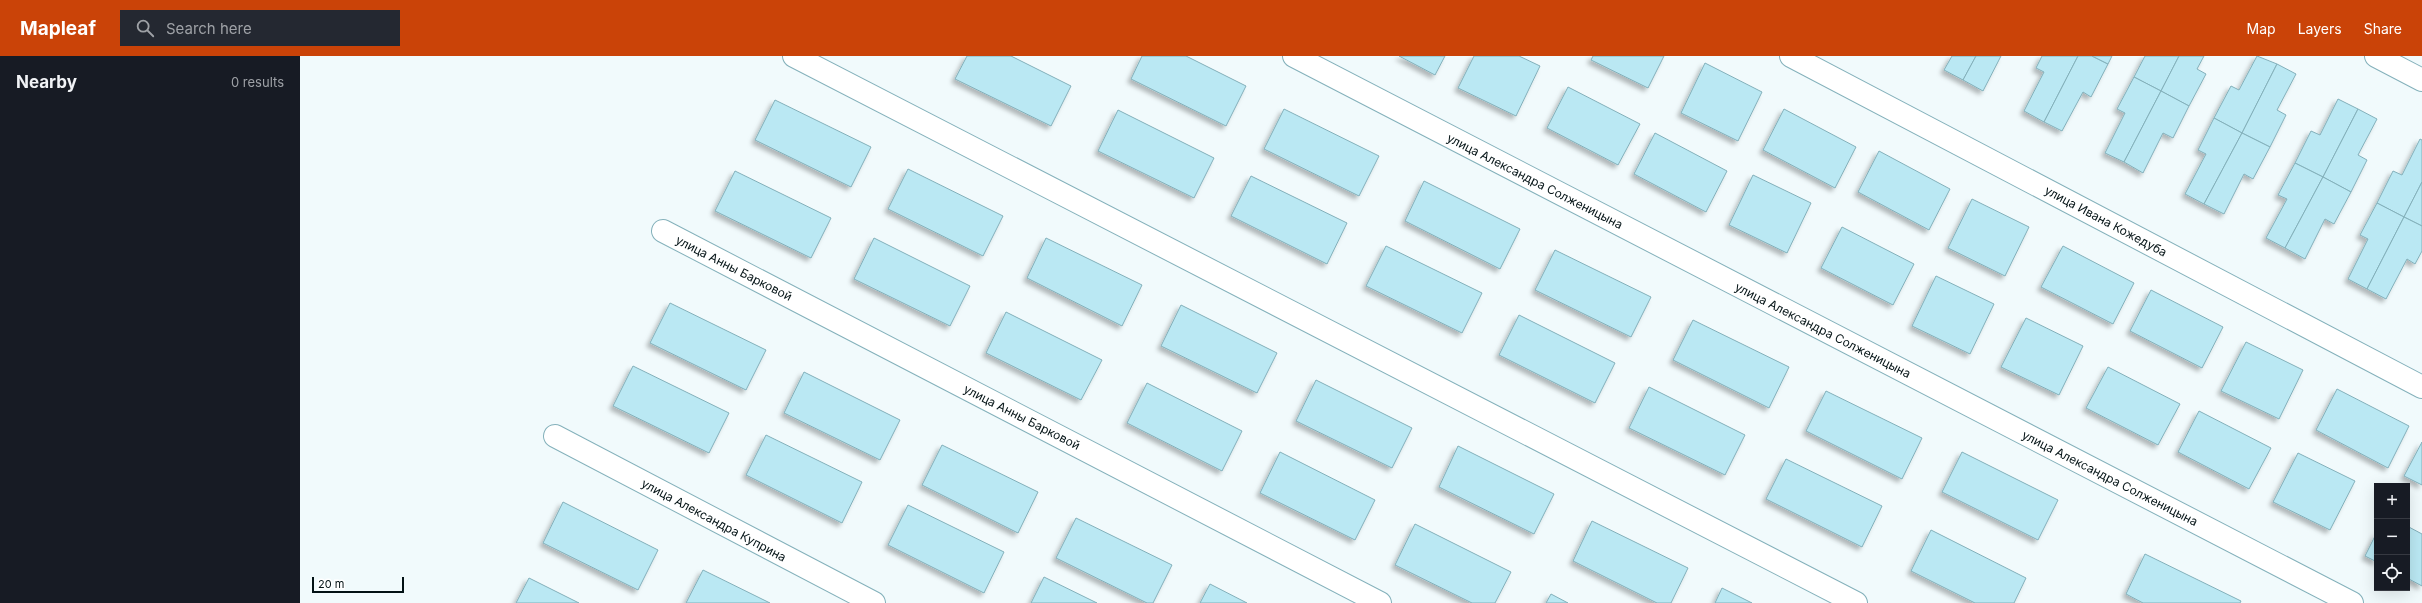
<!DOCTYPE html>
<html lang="en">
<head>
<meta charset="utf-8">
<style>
  :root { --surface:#171b24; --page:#242831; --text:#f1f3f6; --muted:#9ea1a6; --line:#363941; --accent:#ca4308 }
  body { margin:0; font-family:Inter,sans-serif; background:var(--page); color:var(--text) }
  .controls { position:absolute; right:12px; bottom:12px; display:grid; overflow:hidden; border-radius:0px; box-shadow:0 4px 16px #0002 }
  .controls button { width:36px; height:36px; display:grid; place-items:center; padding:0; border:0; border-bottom:1px solid var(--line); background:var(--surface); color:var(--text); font:20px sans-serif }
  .scale { position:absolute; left:12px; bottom:10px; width:92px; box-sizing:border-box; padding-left:4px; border:2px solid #021114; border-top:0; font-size:11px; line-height:14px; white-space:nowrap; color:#021114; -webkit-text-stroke:3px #fff; paint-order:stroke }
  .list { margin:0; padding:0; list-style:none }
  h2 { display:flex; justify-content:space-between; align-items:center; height:52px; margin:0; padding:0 16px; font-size:17px }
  h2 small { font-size:13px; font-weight:400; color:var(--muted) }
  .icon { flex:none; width:22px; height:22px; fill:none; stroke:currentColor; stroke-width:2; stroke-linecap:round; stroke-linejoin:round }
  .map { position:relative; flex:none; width:2122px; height:547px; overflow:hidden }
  header { display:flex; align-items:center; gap:24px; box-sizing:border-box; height:56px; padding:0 20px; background:var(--accent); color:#fff }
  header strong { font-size:19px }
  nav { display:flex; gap:22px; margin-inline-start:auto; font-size:14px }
  .search { width:280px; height:36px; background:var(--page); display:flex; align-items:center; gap:10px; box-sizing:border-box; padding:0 14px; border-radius:0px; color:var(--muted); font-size:15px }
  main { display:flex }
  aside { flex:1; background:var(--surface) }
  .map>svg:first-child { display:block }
</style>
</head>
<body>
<header>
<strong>Mapleaf</strong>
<div class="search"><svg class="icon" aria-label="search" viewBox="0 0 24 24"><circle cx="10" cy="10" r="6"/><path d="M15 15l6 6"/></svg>Search here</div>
<nav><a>Map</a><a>Layers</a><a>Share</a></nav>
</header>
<main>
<aside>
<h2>Nearby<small>0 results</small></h2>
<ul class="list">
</ul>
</aside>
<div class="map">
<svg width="2122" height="547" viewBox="0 0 2122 547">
  <defs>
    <filter id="shadow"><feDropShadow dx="-3.5" dy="3.5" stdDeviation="2" flood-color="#0004"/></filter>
  </defs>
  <rect width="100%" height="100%" fill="#f1fafc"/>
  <!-- building -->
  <g fill="#bae8f3" stroke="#83b0ba" filter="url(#shadow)">
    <polygon points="667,0 711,0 771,30 751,70 655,23"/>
    <polygon points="842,0 886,0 946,30 926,70 831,23"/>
    <polygon points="1099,0 1145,0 1135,19"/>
    <polygon points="1174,0 1219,0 1240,10 1216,60 1158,32"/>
    <polygon points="1293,0 1364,0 1348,32 1291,4"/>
    <polygon points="1652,0 1676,0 1663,24 1644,14"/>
    <polygon points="1676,0 1701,0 1683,35 1663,24"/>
    <polygon points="1742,0 1778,0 1744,66 1724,55 1744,16 1736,12"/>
    <polygon points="1778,0 1792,0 1808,8 1791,41 1783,36 1762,75 1744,66"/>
    <polygon points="1792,0 1812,0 1808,8"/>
    <polygon points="1845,0 1879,0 1861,35 1834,21"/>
    <polygon points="1879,0 1904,0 1897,13 1906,18 1889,50 1861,35"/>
    <polygon points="1957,0 1977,8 1942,77 1914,62 1931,30 1939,34"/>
    <polygon points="1405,7 1462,36 1438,85 1381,57"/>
    <polygon points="1977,8 1996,18 1977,54 1986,59 1970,91 1942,77"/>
    <polygon points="1834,21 1861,35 1824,106 1805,97 1825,57 1817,53"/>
    <polygon points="1268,31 1340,68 1318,109 1247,72"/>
    <polygon points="1861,35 1889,50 1873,82 1863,77 1843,117 1824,106"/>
    <polygon points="2038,43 2058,53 2023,121 1995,107 2011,75 2020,79"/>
    <polygon points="475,44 571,91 551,131 455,84"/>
    <polygon points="984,53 1079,100 1059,140 964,93"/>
    <polygon points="1484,53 1556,91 1535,132 1463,94"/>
    <polygon points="2058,53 2077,63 2058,99 2067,104 2051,136 2023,121"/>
    <polygon points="818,54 914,102 894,142 798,95"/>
    <polygon points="1914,62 1942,77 1904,148 1885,138 1906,98 1898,94"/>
    <polygon points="1355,77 1427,115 1406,156 1334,118"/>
    <polygon points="1942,77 1970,91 1953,123 1944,118 1924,158 1904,148"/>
    <polygon points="2120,83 2122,84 2122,126 2104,161 2077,147 2093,115 2102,119"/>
    <polygon points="1579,95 1650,133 1629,174 1558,136"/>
    <polygon points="1995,107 2023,121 1985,192 1966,182 1987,143 1978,139"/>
    <polygon points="608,113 703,160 683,200 588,153"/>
    <polygon points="435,115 531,162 511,202 415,155"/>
    <polygon points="1453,119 1511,147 1487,197 1429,169"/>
    <polygon points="951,120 1047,167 1027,208 931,160"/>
    <polygon points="2023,121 2051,136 2034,168 2025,163 2005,203 1985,192"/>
    <polygon points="1124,125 1220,173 1200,213 1105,165"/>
    <polygon points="2122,126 2122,170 2104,161"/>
    <polygon points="1672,143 1729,171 1705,220 1648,192"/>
    <polygon points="2077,147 2104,161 2067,233 2048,223 2068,183 2060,179"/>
    <polygon points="2104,161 2122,170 2122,195 2115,208 2107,203 2086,243 2067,233"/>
    <polygon points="1542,171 1614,208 1593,249 1521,212"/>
    <polygon points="574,182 670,230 650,270 554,223"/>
    <polygon points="746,182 842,229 822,270 727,222"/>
    <polygon points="1086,190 1182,237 1162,277 1066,230"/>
    <polygon points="1763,190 1834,227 1813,268 1741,231"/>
    <polygon points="1255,194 1351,241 1331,281 1235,234"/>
    <polygon points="1636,220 1694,248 1670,298 1612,270"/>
    <polygon points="1851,234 1923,271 1902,312 1830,275"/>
    <polygon points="370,247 466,294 446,334 350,287"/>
    <polygon points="881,249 977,297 957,337 861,290"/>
    <polygon points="706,256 802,304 781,344 686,297"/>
    <polygon points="1219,259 1315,307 1295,347 1199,299"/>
    <polygon points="1726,262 1783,290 1759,339 1701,311"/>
    <polygon points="1393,264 1489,311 1469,352 1373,304"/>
    <polygon points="1946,286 2003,314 1979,363 1921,335"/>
    <polygon points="333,310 429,357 409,397 313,350"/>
    <polygon points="1808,311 1880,348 1858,389 1786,352"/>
    <polygon points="504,316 600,364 580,404 484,357"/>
    <polygon points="1016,324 1112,372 1092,412 996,365"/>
    <polygon points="847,327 942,375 922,415 827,367"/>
    <polygon points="1349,331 1445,379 1425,419 1329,372"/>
    <polygon points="2037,333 2109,370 2088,412 2016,374"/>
    <polygon points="1526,335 1622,382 1602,423 1506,375"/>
    <polygon points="1899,355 1971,392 1949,433 1878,396"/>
    <polygon points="466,379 562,426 542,467 446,419"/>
    <polygon points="2122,386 2122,429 2104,420"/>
    <polygon points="642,389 738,436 718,477 622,429"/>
    <polygon points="1158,390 1254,438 1234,478 1139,431"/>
    <polygon points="980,396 1075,444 1055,484 960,437"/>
    <polygon points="1662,396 1758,444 1738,484 1642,436"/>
    <polygon points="1998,397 2055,425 2030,474 1973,446"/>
    <polygon points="1486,403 1582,450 1562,491 1466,443"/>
    <polygon points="263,446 358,494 338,534 243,487"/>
    <polygon points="608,449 704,496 684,537 588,489"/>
    <polygon points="776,462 872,509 853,547 847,547 756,502"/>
    <polygon points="1292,465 1388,512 1371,547 1357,547 1273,505"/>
    <polygon points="1115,468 1211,516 1195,547 1172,547 1095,509"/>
    <polygon points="2107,470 2122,478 2122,530 2107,522"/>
    <polygon points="1631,474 1726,522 1714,547 1675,547 1611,515"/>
    <polygon points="2077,476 2077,506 2065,500"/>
    <polygon points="1845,498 1941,545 1940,547 1843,547 1826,538"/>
    <polygon points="403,514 470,547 386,547"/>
    <polygon points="744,521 797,547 731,547"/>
    <polygon points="229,522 279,547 216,547"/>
    <polygon points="910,528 947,547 900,547"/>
    <polygon points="1422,532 1452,547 1415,547"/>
    <polygon points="1251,538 1268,547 1246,547"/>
  </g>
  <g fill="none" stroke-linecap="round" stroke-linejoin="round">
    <!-- minor casing -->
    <g stroke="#84b1bb" stroke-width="24">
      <g id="minor">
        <polyline points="494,0 1556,547"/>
        <polyline points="994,0 2052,547"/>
        <polyline points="1491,0 2122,331"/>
        <polyline points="2076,0 2122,24"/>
        <polyline points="363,175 1080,547"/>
        <polyline points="255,380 574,547"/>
      </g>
    </g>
    <!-- minor -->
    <use href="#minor" stroke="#fff" stroke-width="22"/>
  </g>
  <g text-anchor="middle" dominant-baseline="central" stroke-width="4" stroke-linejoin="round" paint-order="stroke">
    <!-- street labels -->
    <g font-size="12" fill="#021114" stroke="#fff">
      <text transform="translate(1235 125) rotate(27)">улица Александра Солженицына</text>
      <text transform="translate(1806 165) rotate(28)">улица Ивана Кожедуба</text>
      <text transform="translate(434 212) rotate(27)">улица Анны Барковой</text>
      <text transform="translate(1523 274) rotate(27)">улица Александра Солженицына</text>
      <text transform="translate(722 361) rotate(27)">улица Анны Барковой</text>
      <text transform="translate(1810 422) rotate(27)">улица Александра Солженицына</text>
      <text transform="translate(414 464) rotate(28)">улица Александра Куприна</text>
    </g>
  </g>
</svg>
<div class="controls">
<button>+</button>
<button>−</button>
<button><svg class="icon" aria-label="locate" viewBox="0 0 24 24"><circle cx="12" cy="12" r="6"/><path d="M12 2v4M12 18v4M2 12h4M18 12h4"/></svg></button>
</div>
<div class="scale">20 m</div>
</div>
</main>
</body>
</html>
